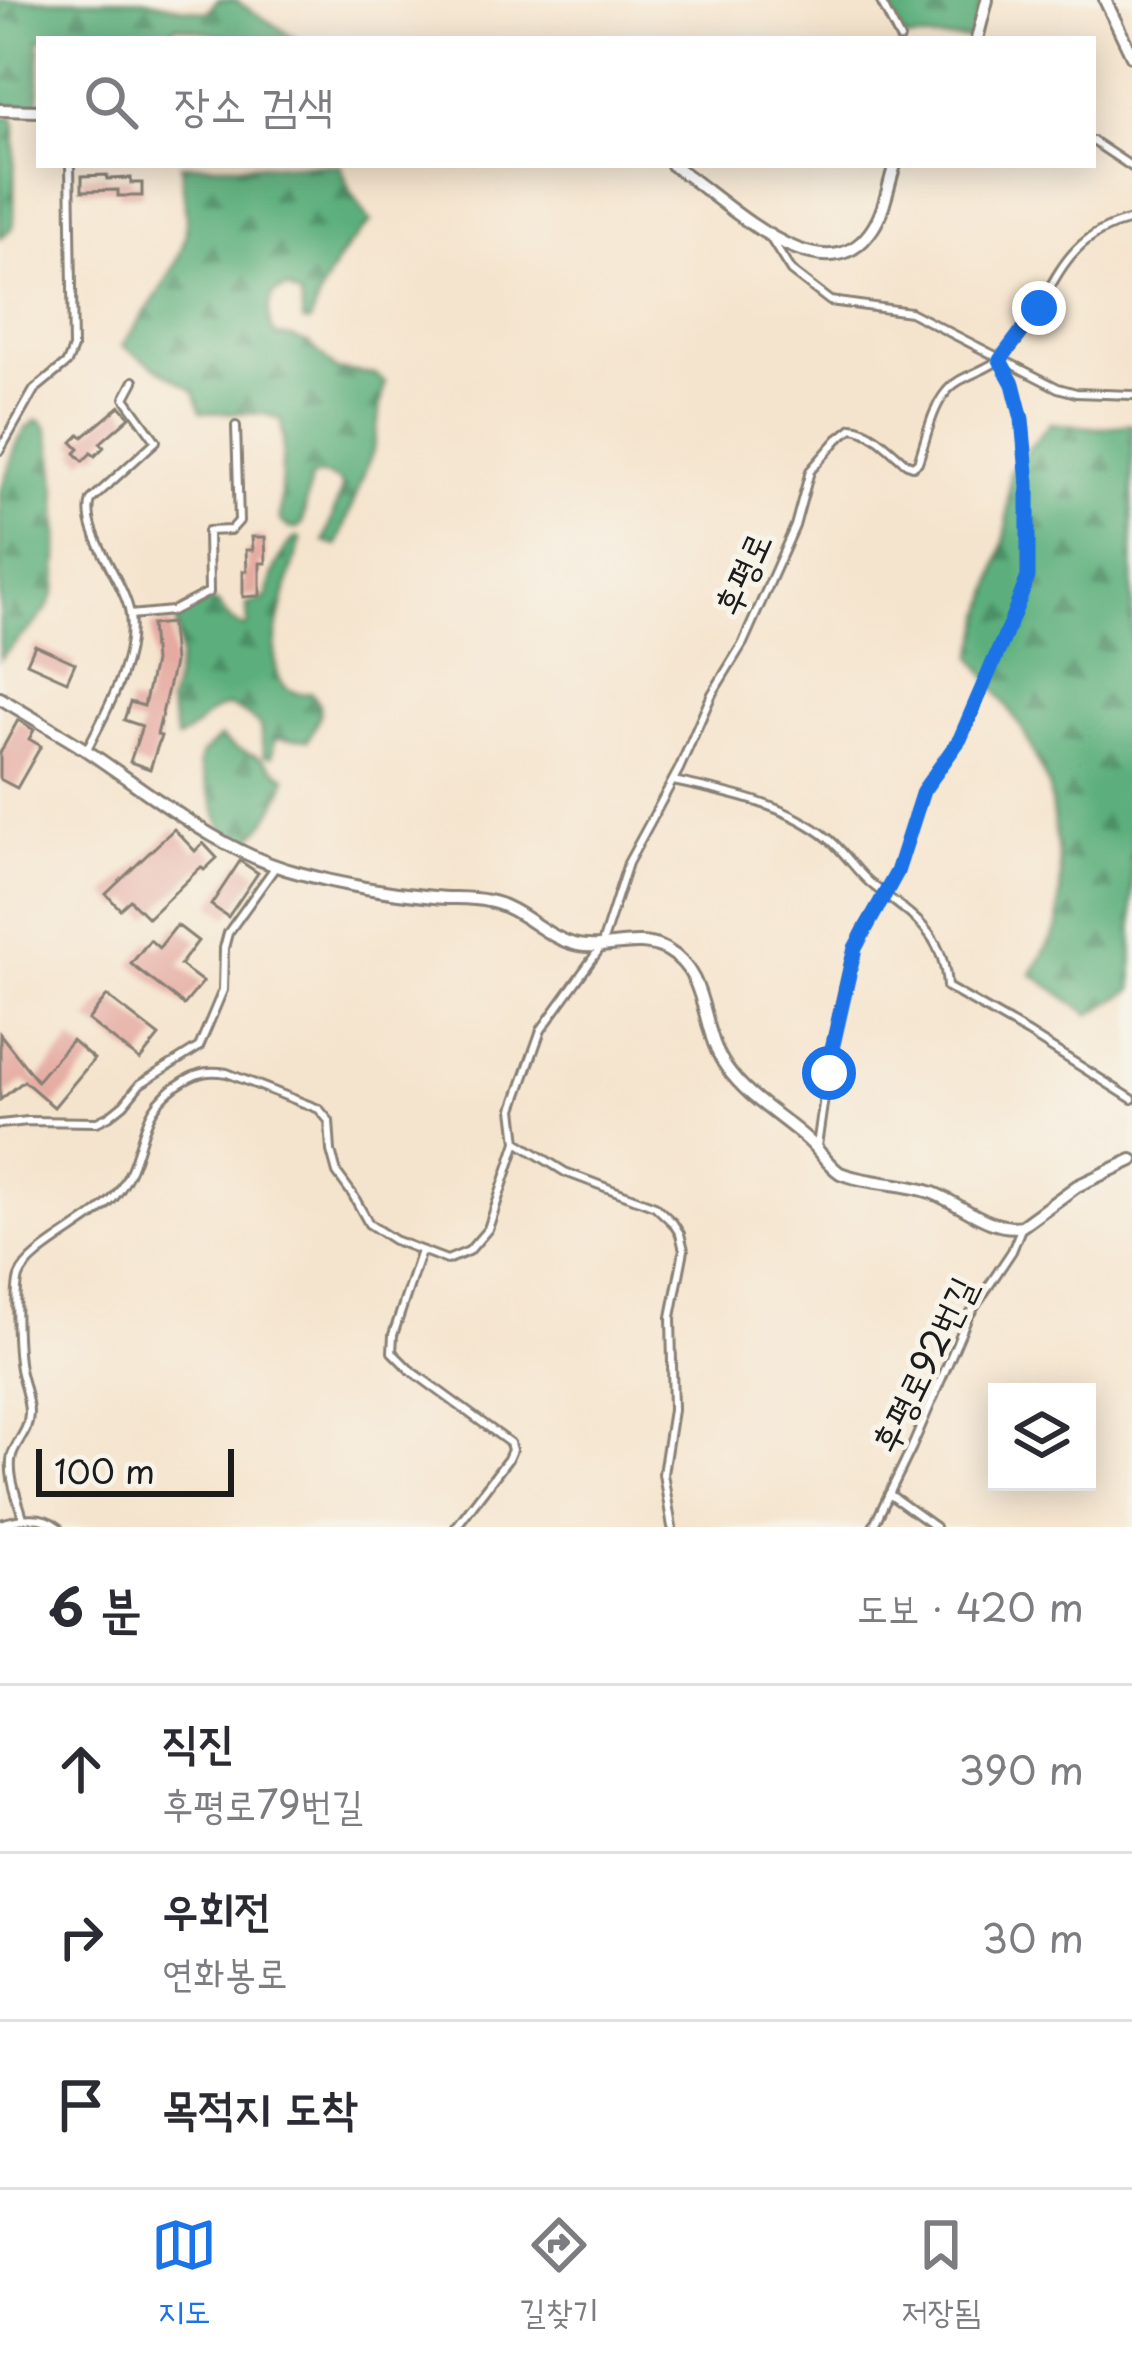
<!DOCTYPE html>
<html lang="ko">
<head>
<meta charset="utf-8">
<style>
  :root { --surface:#fff; --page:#f2f2f3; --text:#2b2b33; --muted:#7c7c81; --line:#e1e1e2; --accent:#1a73e8 }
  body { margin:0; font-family:"Playpen Sans","Poor Story",sans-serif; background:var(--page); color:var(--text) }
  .controls { position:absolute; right:36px; bottom:36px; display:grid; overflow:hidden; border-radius:0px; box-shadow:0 6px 30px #0003 }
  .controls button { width:108px; height:108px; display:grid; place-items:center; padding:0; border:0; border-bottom:3px solid var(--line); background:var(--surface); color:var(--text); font:60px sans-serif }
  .scale { position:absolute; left:36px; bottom:30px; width:198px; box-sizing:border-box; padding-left:12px; border:6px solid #1c1c1c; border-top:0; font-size:33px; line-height:42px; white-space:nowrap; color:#1c1c1c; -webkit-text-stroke:9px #f7f3e8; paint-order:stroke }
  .stop { position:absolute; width:36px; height:36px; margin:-27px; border:9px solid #1a73e8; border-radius:50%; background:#fff }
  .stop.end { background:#1a73e8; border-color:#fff; box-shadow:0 3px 12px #0008 }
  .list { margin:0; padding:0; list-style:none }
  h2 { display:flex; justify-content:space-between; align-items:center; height:156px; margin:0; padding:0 48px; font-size:51px }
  h2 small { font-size:39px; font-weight:400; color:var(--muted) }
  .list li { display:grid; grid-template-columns:78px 1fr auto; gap:36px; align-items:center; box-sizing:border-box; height:168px; padding:0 48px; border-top:3px solid var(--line) }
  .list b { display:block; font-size:45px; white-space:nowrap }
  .list p { margin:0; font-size:39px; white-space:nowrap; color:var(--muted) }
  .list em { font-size:39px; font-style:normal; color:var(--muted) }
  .icon { flex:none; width:66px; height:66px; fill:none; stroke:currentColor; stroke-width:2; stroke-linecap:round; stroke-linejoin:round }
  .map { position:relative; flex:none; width:1132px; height:1527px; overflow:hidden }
  .search { position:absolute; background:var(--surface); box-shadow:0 6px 30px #0003; left:36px; right:36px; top:36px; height:132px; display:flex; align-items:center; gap:30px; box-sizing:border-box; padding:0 42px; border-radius:0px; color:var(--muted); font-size:45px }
  .sheet { height:660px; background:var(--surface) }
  nav { display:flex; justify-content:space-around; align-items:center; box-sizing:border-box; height:168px; border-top:3px solid var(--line); background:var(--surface); font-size:33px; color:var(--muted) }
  nav a { display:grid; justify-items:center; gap:6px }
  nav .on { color:var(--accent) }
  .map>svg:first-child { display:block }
</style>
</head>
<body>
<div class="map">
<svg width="1132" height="1527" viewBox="0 0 1132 1527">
  <defs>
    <pattern id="forest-firs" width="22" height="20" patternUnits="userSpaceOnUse" patternTransform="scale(3)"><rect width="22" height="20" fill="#5caf7c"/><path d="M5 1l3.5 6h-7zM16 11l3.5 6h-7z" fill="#4b8e65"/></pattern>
  </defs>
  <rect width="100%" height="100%" fill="#f7f3e8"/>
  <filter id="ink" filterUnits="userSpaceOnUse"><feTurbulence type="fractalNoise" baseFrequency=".00833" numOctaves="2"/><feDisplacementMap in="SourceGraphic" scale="24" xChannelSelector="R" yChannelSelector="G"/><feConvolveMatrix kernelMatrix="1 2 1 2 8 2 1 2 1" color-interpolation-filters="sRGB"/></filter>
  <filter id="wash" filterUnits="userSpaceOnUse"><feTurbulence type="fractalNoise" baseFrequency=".004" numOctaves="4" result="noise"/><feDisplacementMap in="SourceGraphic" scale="48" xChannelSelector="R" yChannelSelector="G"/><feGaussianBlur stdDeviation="2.7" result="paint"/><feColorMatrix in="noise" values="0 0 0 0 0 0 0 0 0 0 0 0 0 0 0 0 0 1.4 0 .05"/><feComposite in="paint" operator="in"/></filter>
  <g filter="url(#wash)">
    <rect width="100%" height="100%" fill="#f5e4cd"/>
    <!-- forest -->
    <g fill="url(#forest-firs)" stroke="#3c664c" stroke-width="3">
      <polygon points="0,0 143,0 203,12 208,11 218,0 236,1 297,39 238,39 176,26 166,39 39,39 39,106 0,105"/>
      <polygon points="886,0 982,0 971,39 905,39"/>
      <polygon points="6,116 13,118 15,126 14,221 13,227 0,238 0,118"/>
      <path d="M181,165H340L351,192L371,222C338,254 325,278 310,322L303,321L301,297L287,288L274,293C268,306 265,327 278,336L292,337L310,344L337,370L375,374L385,382L373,450L337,546L324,542L342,488L341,483C332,477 322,471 311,478L302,524L297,528H289L280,520L283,439L281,420L266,414L201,412L194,391L122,346C141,316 183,266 186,231C187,210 182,186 181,165Z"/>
      <path d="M37,420C39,421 42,422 44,424C58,440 62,573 54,594C44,622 18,637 0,659V493L17,444L26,428Z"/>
      <polygon points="1050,423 1101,428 1132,424 1132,990 1090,1015 1032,974 1058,927 1061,877 1049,787 1023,730 973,657 1006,534 1010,471"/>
      <path d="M297,537L301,539C295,568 240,702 311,693C328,708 317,722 308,740L275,738L272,756L264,755L260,726L250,717L229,706C205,709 198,731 177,739L169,705L180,657L176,621L178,615C231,581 211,618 245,627L248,624L247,605L266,598C271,578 280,548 297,537Z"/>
      <path d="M220,737C239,753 240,749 259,757C270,762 274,772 286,777C282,799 264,827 247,842L222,828L199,765L201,755Z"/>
    </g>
    <g id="blocks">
      <!-- building -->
      <g fill="#e5aaa2">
        <polygon points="107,175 107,179 131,178 131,183 142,183 142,196 118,196 118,190 82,191 82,176"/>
        <polygon points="120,406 130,417 100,443 104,447 95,456 91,453 83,461 75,453 79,449 72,442 80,434 83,437"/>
        <polygon points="252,537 265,537 266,563 260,563 260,596 243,597 243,571 247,571 246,550 253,550"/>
        <polygon points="171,623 174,663 157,735 161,736 150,769 130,762 142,726 124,720 130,702 144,706 154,662 151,625"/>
        <polygon points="35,645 75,663 67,681 27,663"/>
        <polygon points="18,720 34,730 29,739 41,746 17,788 0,779 0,753"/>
        <polygon points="174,829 195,851 203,843 217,858 204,870 201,867 148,918 130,900 120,909 106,894"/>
        <polygon points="240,861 258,873 228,917 211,905"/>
        <polygon points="177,925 198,941 180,965 203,982 184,1005 131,964 150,940 159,948"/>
        <polygon points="107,996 159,1036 140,1060 88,1020"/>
        <polygon points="0,1034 37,1081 72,1040 94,1059 54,1107 24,1081 0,1100"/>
      </g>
    </g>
  </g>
  <g filter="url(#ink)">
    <use href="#blocks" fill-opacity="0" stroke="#888074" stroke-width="3"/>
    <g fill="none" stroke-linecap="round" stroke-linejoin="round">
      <!-- service casing -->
      <g stroke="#888074" stroke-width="12">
        <g id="service">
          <polyline points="880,0 900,39"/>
          <polyline points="1093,141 1132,167"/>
          <polyline points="769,236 791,271 830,301 910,312 1058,388 1076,393 1132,395"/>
          <polyline points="0,450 34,390 67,363 73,348 70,165"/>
          <polyline points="130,615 172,611 209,592 208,531 231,530 239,521 236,426"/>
          <path d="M86,751C106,711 136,662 130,615C126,582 80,532 91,500L156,441L125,398L134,381"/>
          <path d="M673,781C726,792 786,804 829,839C846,853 857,873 874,886C913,917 944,932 947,987L1028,1033L1132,1099"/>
          <polyline points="0,1124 28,1121 97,1122 109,1116 124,1104 140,1084 199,1047 223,990 224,948 228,933 276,866"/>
          <polyline points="517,1142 565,1172 655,1206 673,1223 680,1234 684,1250 671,1317 673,1410 663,1474 672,1527"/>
          <polyline points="817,1146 831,1049 850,962 864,928 886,894 897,872 923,791 960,739 1009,627 1027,577 1028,484 1022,419 1014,384 1000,360"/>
          <polyline points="421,1251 393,1335 392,1352 409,1369 510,1443 512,1450 508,1459 456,1527"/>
          <polyline points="889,1494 935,1527"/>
          <path d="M23,1518C18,1499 7,1475 12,1455C17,1440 29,1431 29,1413C29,1398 23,1384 20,1369C17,1352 14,1293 19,1277C28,1250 96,1221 116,1195C150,1152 132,1111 184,1081C199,1072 209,1070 227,1073L319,1109L329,1121L331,1151L337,1173L353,1195L369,1224L394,1240L447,1260L469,1251L488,1229L517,1142L513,1109L541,1030L601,947L628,863L679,769L712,694L743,643L795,526L810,471L838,439L852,428C873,430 891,451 907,464L913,466L918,462C926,440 931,410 946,392C959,375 986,372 1001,358C1055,309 1049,238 1132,220"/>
          <path d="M0,1524C20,1519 40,1513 58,1527"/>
          <polyline points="873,1527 912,1447 968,1317 1012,1251 1022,1226"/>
        </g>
      </g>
      <!-- minor casing -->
      <g stroke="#888074" stroke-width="16">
        <g id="minor">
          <polyline points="1105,0 1132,56"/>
          <polyline points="977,39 987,0"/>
          <polyline points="0,110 39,111"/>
          <path d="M672,165C720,194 823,306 873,228C885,210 888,185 895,165"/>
          <path d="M0,698C26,714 52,729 78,745C148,790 217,852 299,873C342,885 389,893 434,897C452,899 470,897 488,901C522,907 544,938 578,945C608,951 637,934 667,950C711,975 699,1031 727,1068C748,1098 782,1116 809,1141C820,1151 827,1164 840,1173C870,1185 903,1182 933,1193C961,1204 991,1232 1022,1226L1077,1186L1132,1160"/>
        </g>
      </g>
      <!-- service -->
      <use href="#service" stroke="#fff" stroke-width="6"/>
      <!-- minor -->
      <use href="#minor" stroke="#fff" stroke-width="10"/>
    </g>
  </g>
  <g fill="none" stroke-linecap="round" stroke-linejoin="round" filter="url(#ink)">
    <!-- route -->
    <polyline stroke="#1a73e8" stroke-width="15" points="829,1073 832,1049 855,948 897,872 923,791 960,739 1009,626 1028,577 1028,484 1022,419 1013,384 1000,360 1039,308"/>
  </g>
  <g text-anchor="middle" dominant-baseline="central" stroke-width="10" stroke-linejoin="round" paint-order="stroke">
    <!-- street labels -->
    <g font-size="36" fill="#1c1c1c" stroke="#f7f3e8">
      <text transform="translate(741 573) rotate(-66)">후평로</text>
      <text transform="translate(922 1364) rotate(-64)">후평로92번길</text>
    </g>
  </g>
</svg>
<div class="controls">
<button><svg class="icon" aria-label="layers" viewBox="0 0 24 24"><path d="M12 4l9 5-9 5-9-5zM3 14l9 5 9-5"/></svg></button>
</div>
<div class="scale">100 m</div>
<div class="stop" style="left:829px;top:1073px"></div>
<div class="stop end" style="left:1039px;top:308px"></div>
<div class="search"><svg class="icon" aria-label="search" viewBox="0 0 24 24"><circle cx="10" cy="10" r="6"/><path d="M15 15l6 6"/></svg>장소 검색</div>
</div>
<section class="sheet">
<h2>6 분<small>도보 · 420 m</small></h2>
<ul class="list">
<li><svg class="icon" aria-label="ahead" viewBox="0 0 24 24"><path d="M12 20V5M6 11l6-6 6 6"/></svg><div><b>직진</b><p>후평로79번길</p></div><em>390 m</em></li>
<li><svg class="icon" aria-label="right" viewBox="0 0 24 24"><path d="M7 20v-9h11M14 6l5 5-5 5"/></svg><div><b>우회전</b><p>연화봉로</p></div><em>30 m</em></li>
<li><svg class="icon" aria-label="arrive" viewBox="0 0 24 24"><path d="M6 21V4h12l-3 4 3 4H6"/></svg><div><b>목적지 도착</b></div></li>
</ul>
</section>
<nav>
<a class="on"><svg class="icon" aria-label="map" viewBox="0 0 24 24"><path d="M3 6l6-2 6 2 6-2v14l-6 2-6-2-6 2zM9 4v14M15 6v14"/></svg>지도</a>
<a><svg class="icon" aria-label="directions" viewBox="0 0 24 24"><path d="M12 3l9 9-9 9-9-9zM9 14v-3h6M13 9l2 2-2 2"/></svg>길찾기</a>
<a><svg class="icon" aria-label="saved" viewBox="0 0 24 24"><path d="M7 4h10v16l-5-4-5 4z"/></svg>저장됨</a>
</nav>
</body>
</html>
